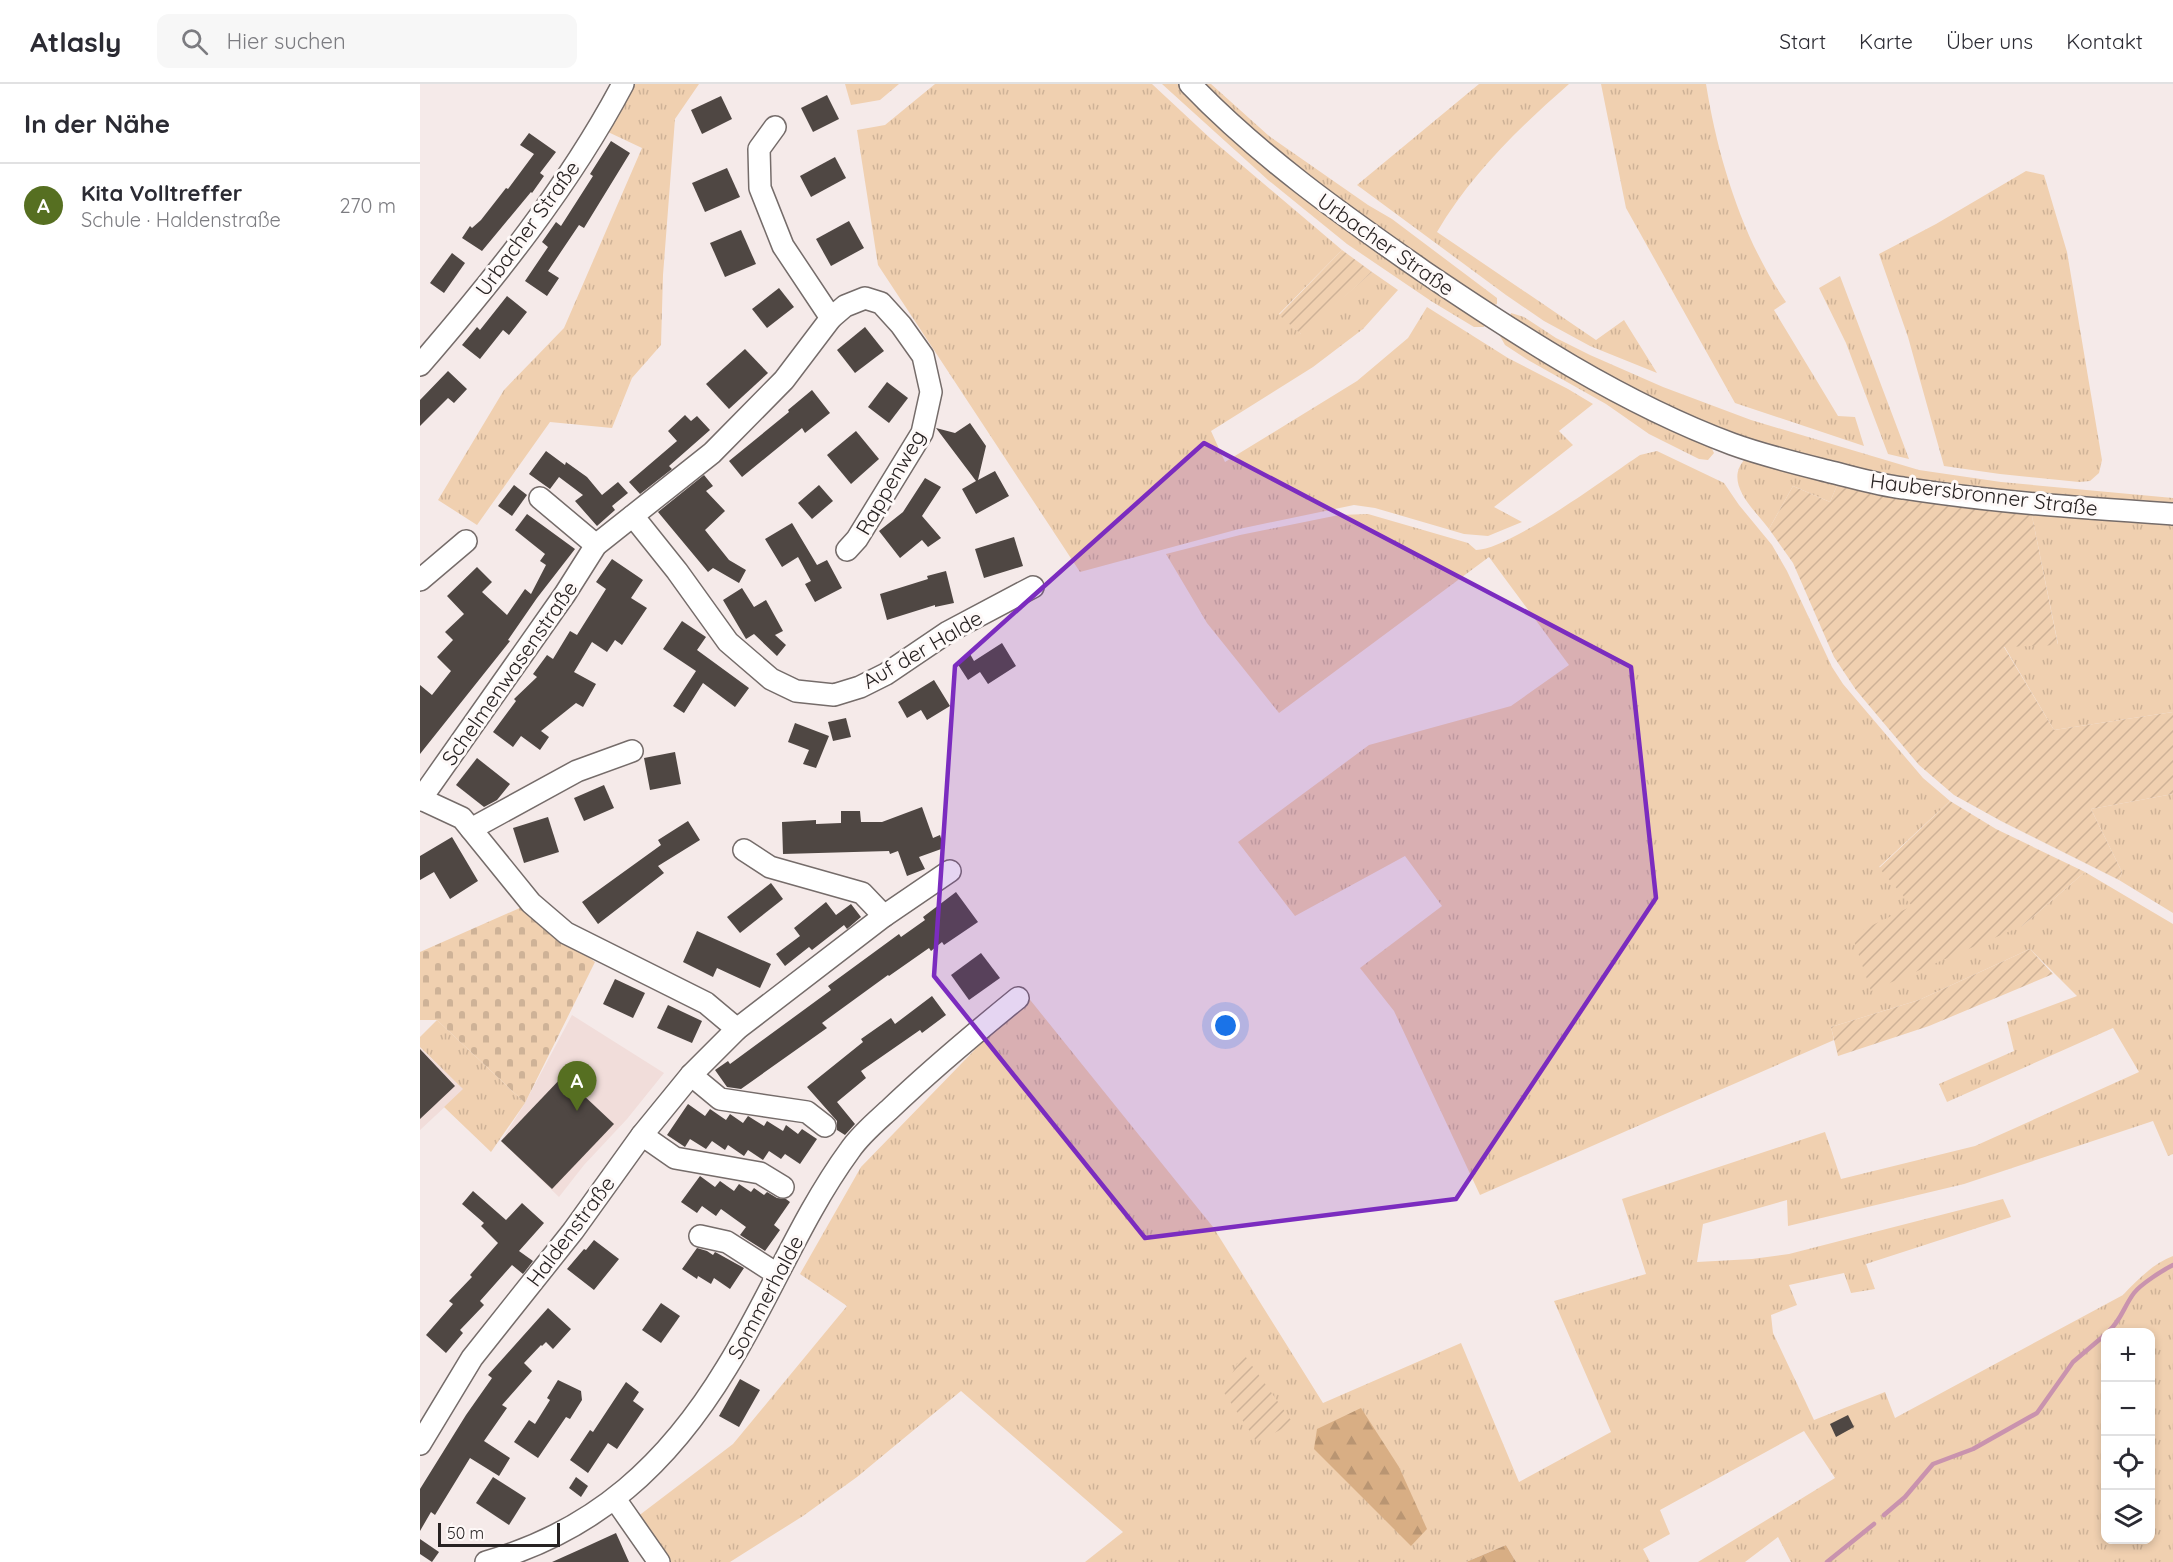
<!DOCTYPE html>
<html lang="de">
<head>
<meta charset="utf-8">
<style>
  :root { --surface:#fff; --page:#f7f7f7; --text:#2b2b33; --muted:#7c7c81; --line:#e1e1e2; --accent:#566f21 }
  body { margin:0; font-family:Quicksand,sans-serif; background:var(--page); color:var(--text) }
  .controls { position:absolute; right:18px; bottom:18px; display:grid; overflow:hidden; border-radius:12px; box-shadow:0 3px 9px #0003 }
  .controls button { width:54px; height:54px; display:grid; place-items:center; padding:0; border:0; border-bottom:2px solid var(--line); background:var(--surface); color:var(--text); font:30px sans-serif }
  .scale { position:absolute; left:18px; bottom:15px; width:122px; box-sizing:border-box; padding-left:6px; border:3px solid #272222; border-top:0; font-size:16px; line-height:21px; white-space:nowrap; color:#272222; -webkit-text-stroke:4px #fef9f8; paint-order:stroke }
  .you { position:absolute; left:806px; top:942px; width:21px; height:21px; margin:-15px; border:4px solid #fff; border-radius:50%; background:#1a73e8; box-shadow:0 0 0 9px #1a73e833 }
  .badge { display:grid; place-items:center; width:39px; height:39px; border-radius:50%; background:var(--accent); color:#fff; font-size:20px; font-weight:700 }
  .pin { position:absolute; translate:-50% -50px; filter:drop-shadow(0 2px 3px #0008) }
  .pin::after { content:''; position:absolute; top:32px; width:21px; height:18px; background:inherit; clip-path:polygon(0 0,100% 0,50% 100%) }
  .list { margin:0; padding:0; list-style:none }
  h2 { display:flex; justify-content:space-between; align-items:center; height:78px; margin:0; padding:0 24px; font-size:26px }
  h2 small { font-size:20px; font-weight:400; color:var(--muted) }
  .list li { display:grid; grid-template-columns:39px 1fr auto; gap:18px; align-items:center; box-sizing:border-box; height:84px; padding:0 24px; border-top:2px solid var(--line) }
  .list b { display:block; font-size:22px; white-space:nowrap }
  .list p { margin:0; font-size:20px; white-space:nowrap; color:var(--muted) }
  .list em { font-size:20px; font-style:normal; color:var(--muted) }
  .icon { flex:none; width:33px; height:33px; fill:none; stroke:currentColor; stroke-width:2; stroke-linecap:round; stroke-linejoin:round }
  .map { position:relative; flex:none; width:1753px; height:1478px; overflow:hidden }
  header { display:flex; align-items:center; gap:36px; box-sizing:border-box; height:84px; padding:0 30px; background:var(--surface); border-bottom:2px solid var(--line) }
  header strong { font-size:28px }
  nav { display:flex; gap:33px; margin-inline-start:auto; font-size:21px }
  .search { width:420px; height:54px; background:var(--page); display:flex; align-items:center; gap:15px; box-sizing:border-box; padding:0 21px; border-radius:12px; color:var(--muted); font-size:22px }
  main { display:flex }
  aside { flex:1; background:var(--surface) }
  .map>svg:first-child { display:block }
</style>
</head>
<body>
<header>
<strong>Atlasly</strong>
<div class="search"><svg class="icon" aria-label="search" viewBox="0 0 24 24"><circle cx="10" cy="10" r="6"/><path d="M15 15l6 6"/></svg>Hier suchen</div>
<nav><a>Start</a><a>Karte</a><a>Über uns</a><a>Kontakt</a></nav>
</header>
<main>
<aside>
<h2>In der Nähe<small></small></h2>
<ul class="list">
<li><span class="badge">A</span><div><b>Kita Volltreffer</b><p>Schule · Haldenstraße</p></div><em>270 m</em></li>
</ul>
</aside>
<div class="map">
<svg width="1753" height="1478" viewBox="0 0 1753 1478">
  <defs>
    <pattern id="grass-tufts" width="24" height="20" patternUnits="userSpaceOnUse" patternTransform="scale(1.5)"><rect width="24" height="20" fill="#f0d0b0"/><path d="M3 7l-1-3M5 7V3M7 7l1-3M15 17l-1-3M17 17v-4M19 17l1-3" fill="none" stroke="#ceb297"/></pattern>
    <pattern id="forest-firs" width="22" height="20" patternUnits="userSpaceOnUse" patternTransform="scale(1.5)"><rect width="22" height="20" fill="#d8ae84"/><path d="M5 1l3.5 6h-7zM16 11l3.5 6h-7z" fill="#b99572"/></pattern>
    <pattern id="cemetery-stones" width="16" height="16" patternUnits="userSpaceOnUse" patternTransform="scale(1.5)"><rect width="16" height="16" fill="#f0d0b0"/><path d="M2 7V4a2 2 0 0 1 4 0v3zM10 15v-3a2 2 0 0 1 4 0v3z" fill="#ceb297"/></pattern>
    <pattern id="garden-furrows" width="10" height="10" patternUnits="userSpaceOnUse" patternTransform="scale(1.5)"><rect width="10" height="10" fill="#f0d0b0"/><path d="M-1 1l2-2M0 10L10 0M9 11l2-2" fill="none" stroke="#ceb297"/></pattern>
  </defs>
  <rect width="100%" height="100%" fill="#f5eae9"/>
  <!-- built -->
  <g fill="#f1ddda">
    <polygon points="152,931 244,989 207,1035 164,1081 139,1113 81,1057 105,1019"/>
    <polygon points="0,964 44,1005 0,1046"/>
  </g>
  <!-- grass -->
  <g fill="url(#grass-tufts)" fill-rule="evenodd">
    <polygon points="213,0 279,0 255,35 243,191 241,261 212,294 192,344 130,338 57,441 18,416 84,306 144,244 222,64 188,48"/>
    <polygon points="425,0 479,0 460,16 431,21"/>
    <polygon points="515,0 732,0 791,55 922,166 859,230 881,250 952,188 978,206 943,245 893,283 791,347 805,378 937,297 988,254 1007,223 1088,274 1148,305 1173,320 1139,347 1153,361 1074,423 1102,438 1068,452 1044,450 955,424 934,421 819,445 660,488 458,181 437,46 465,41"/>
    <polygon points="742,0 758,0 800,43 1066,238 1064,243 1054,243 1011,217 927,160 848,96"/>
    <polygon points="781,0 791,0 849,52 948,121 972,135 1077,214 1077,220 1072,222 906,109"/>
    <path d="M1059,0H1149C1099,44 1051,90 1017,148L1176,256L1204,236L1237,289L1170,262L1124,237L1086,211L937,101Z"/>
    <path d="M1181,0H1286C1298,75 1323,156 1366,218L1354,226L1418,332L1435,333L1444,362L1315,319L1206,124Z"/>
    <polygon points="1606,87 1624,91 1647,168 1682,376 1679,389 1670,397 1659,398 1580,390 1524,382 1488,253 1459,170 1516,140"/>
    <polygon points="1420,192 1489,375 1468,370 1426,259 1399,204"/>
    <path d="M1091,229L1104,233L1136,254L1170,271L1243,303L1331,336L1499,386L1581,398L1753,414V420C1666,414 1577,411 1491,397C1386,381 1267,338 1175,286C1146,270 1118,251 1090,233Z"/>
    <polygon points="1084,249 1289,359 1294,369 1288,376 1279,375 1229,350 1186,320 1108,276 1085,261 1080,252"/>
    <path d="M1237,367L1304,399L1319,421L1352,461L1367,487L1412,583L1423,600L1503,694L1530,717L1459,783L1602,842L1665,788L1753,840V1070L1748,1072L1733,1037L1544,1100L1368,1142L1367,1116L1283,1140L1277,1178L1332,1175L1369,1170L1583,1115L1591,1133L1446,1180L1455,1205L1431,1209L1424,1189L1369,1201L1377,1221L1351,1231L1353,1249L1394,1336L1465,1308L1475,1334L1703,1211C1717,1196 1734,1179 1753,1172V1478H1371L1358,1453L1325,1478H1278L1415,1394L1384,1347L1240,1426L1250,1450L1223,1465L1230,1478H1096L1086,1461L1046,1478H665L703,1448L541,1307L437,1393L383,1432L310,1478H248L217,1433L313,1360L427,1222L380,1190L441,1083L607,912L793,1143L903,1319L1041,1259L1099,1398L1191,1348L1134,1217L1226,1190L1202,1115L1405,1048L1421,1095L1555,1062L1719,988L1693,944L1527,1018L1519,1000L1594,967L1587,938L1657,912L1610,865L1499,916L1411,943L1414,956L1060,1111L974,927L940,884L1022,822L985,772L875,832L818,758L949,661L1091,622L1149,581L1069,473L859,629L787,539L746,470L820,451L919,431L948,430L1048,459L1056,466C1091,465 1187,393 1220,371ZM1686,1248H1730V1456H1686Z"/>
    <path d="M1325,375L1418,399L1410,418L1373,402L1349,445C1334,425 1303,399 1325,375Z"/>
    <polygon points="1611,427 1753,437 1753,628 1634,646 1584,562 1638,560"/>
    <polygon points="1753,710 1753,829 1699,796 1702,788 1671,725"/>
    <polygon points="17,936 105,1019 71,1068 24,1023 43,1005 0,963 0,953"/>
  </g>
  <!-- forest -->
  <g fill="url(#forest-firs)">
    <polygon points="941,1324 979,1383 1007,1445 991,1462 894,1365 897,1345"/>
    <polygon points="1086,1461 1096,1478 1046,1478"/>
  </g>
  <!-- cemetery -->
  <polygon fill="url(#cemetery-stones)" points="102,823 175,878 105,1019 17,936 0,936 0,868"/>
  <!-- garden -->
  <g fill="url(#garden-furrows)">
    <polygon points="922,166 952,188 882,251 859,231"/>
    <polygon points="1418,399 1611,427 1638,561 1584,563 1634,646 1753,628 1753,710 1671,725 1702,788 1699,796 1581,737 1534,711 1499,681 1436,606 1414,573 1373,479 1349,445 1373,402 1410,418"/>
    <polygon points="1530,717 1576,745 1665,788 1602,842 1451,907 1432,851 1492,822 1459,784"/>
    <polygon points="1610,865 1633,890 1509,942 1418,972 1411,943 1499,916"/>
    <polygon points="823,1269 873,1339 837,1358 803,1307"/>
  </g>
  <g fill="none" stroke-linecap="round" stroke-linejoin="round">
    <!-- stream -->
    <g stroke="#c993ae" stroke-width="4.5">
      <path d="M1688,1248C1701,1237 1704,1222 1714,1209C1721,1200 1743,1186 1753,1181"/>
      <polyline points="1464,1431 1485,1413 1513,1380 1553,1365 1617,1329 1653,1278 1686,1250"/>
      <polyline points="1407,1478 1454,1440"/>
    </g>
  </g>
  <!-- building -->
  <g fill="#4f4743">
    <polygon points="407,11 419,35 393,48 381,24"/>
    <polygon points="301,12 312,35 282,50 271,26"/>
    <polygon points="109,49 136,68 120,89 124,92 112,109 111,108 62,167 42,154 50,142 52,144 61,136 86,104 88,105 114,70 100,61"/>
    <polygon points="191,57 210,69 164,144 159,141 128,187 139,194 127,212 105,197 128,163 122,158 136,138 141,142 173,92 170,90"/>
    <polygon points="415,73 426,94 391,113 380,92"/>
    <polygon points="307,84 320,113 285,128 272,99"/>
    <polygon points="429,137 444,164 411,182 396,155"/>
    <polygon points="321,146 336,180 305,193 290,159"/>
    <polygon points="32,169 45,179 24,209 10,199"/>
    <polygon points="359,204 374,223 347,244 332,225"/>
    <polygon points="87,212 107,228 89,251 83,246 60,275 42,261 57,243 60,246"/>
    <polygon points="445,243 464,267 435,289 417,266"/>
    <polygon points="325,265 348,289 309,325 286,300"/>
    <polygon points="28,287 47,305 34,319 28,314 0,342 0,316"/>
    <polygon points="467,298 488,314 469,339 448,323"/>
    <polygon points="392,306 410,329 385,349 382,344 322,393 309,377 369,328 368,326"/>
    <polygon points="265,331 271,337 277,332 290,346 249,382 252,385 220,410 209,398 257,357 248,347"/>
    <polygon points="550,339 566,362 558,396 575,387 589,412 556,430 542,405 556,397 516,344 535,349"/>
    <polygon points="436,347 459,375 431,400 407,371"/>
    <polygon points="126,367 145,381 146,378 167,393 182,411 198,398 208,409 192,422 195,426 177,442 155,417 163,411 139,393 130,405 109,390"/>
    <polygon points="284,391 293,402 286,407 305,427 285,446 309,476 326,486 319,499 293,484 288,488 238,428"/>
    <polygon points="505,394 521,403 502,432 521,454 508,463 502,456 480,474 459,447 483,428"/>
    <polygon points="94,401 107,411 92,432 78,422"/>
    <polygon points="399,401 413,417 392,435 378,419"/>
    <polygon points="107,430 155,465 117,514 88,556 90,557 0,670 0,601 12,611 31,587 17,573 33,556 25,548 44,530 27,512 57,483 72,498 62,508 87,531 105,505 111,510 126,481 120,477 125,470 95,446"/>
    <polygon points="372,439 397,481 407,476 422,504 395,518 385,500 391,497 378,473 362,483 345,455"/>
    <polygon points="594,453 603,482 564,494 555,465"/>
    <polygon points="192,475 223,496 211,514 227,524 202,561 195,556 187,568 172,558 154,588 176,600 163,623 156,619 121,647 129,653 120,666 101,652 93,663 73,648 96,617 94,615 117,593 113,590 127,571 133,575 150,547 157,551 186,505 176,498"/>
    <polygon points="526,487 534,519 515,523 515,521 467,536 460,510 508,495 507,492"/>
    <polygon points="322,504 334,523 346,516 363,547 355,551 366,561 357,572 334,550 326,555 303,516"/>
    <polygon points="262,537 286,553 277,566 329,604 315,623 283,599 264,629 253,622 276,587 243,565"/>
    <polygon points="582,559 596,582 568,600 560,588 548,596 537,579 550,570 554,577"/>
    <polygon points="514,596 530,622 507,636 501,626 487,634 478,618"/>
    <polygon points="426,634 431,653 413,657 408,638"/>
    <polygon points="375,639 409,652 396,684 383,680 389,666 368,658"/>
    <polygon points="255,668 261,700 230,706 224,674"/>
    <polygon points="57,674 90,700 77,716 64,723 36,701"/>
    <polygon points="184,701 194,724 164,737 154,714"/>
    <polygon points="502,723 513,754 520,751 524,764 499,773 505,785 487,792 478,767 470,770 469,767 363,770 362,738 396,736 396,740 421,739 421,727 440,727 441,738 462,738"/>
    <polygon points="128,733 139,768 104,779 93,744"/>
    <polygon points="268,737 280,756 238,782 244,789 178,840 162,818 241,761 238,756"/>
    <polygon points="32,753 58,797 30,815 14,788 0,796 0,772"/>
    <polygon points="351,799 363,815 320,849 307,833"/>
    <polygon points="536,808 558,838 524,861 522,858 511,867 509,864 469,892 468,891 402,939 407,944 321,1005 307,1003 295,986 308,977 310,980 411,906 408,902 479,850 481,853 505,836 503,833"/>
    <polygon points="406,818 416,831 431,820 441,833 427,845 424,841 392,866 389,863 365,882 356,870 380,852 374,844"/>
    <polygon points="277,847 351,880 340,904 297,884 293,893 263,878"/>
    <polygon points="561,869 580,894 549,916 531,891"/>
    <polygon points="195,895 225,909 213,934 183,920"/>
    <polygon points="512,912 526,931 502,949 500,946 441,987 446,994 417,1018 435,1040 425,1051 417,1046 417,1037 387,1003 443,958 441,955 471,934 475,940"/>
    <polygon points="248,921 282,937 272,959 237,944"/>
    <polygon points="0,965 35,1002 0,1035"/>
    <polygon points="143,992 194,1040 132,1105 81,1057"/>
    <polygon points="268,1020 285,1032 290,1025 306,1036 310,1030 323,1039 328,1032 344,1042 347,1037 363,1047 366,1041 378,1050 382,1045 397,1055 380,1080 365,1070 361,1075 349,1067 343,1076 328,1066 324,1072 308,1061 305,1066 292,1057 286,1065 270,1055 265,1063 247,1051"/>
    <polygon points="280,1092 295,1103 300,1097 314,1107 319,1100 331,1108 334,1104 344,1111 347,1108 357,1114 366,1115 370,1118 354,1141 360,1146 345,1167 320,1151 326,1143 301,1125 296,1132 282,1122 277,1129 261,1118"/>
    <polygon points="53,1107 86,1136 102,1119 124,1139 99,1167 113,1177 103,1190 92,1181 60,1217 64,1221 40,1246 43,1249 26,1269 6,1251 33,1220 29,1217 52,1193 50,1191 78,1159 61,1142 64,1139 42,1120"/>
    <polygon points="174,1156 199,1175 174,1206 147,1185 164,1165 166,1166"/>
    <polygon points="277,1164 287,1167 293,1171 295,1168 297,1169 324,1184 310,1205 294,1194 291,1200 278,1192 277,1195 262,1185"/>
    <polygon points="241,1219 260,1232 241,1259 222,1246"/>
    <polygon points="128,1224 151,1245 133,1265 126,1258 122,1262 121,1261 104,1279 112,1287 82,1321 87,1324 64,1357 90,1374 79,1392 50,1374 15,1431 11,1428 0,1447 0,1405 46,1331 72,1294 68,1291"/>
    <polygon points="320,1295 340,1306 319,1343 299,1332"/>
    <polygon points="138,1296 161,1307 162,1316 150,1335 146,1333 118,1374 94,1358 109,1336 115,1340 130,1316 127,1314"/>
    <polygon points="206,1298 219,1308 213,1317 224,1325 197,1365 188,1359 168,1389 150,1376 170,1346 173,1348"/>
    <polygon points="1428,1331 1434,1343 1416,1353 1410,1340"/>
    <polygon points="73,1393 106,1414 89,1441 56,1419"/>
    <polygon points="156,1393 168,1402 161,1413 149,1404"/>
    <polygon points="196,1449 209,1478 132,1478 161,1465"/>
    <polygon points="0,1455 19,1468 12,1478 0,1470"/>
  </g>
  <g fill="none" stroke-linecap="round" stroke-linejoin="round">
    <!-- minor casing -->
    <g stroke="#756c6a" stroke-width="24">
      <g id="minor">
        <path d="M770,0C839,72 921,130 1003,187C1099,252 1202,319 1312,360C1342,371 1375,379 1407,387C1432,393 1458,401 1483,404C1572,418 1663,424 1753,430"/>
        <polyline points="411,234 425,222 445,214 461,219 481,241 503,272 511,308 502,349 437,455 427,466"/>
        <path d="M0,281C75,194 149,102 203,0"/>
        <polyline points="120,414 176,461"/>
        <polyline points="213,432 257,487 308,558 351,595 376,607 414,611 440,603 466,590 528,548 613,503"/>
        <polyline points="0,496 46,457"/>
        <polyline points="1,715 42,734 111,819 146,849 286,919 317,945"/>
        <polyline points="0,716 145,510 176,461 292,369 364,296 411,234 363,162 340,104 339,65 355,43"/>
        <polyline points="51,745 157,687 212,667"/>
        <polyline points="324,766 350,783 442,809 464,832"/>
        <polyline points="271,991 300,1015 387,1028 405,1042"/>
        <polyline points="222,1051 255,1074 340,1089 363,1103"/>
        <polyline points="280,1152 307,1158 357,1190"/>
        <polyline points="0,1360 52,1274 153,1147 222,1051 271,991 317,945 464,832 530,787"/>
        <polyline points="195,1415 239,1478"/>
        <path d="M66,1478C176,1447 249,1379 307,1283C351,1212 381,1133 430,1066C441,1050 457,1037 471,1024C512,985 555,949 598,914"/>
      </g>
    </g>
    <!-- minor -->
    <use href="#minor" stroke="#fff" stroke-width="21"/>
  </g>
  <!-- marked area -->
  <path fill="#7b2cbf" fill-opacity="0.2" stroke="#7b2cbf" stroke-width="4.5" stroke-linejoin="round" d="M784,359L1211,583L1236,814L1036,1115L725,1154L514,892L535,582Z"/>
  <g text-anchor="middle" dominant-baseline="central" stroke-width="6" stroke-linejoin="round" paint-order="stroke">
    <!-- street labels -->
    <g font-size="21" fill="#272222" stroke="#fef9f8">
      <text transform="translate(107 144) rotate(-54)">Urbacher Straße</text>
      <text transform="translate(966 160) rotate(35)">Urbacher Straße</text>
      <text transform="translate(470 398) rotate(-60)">Rappenweg</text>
      <text transform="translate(1564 410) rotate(7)">Haubersbronner Straße</text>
      <text transform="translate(502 565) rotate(-30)">Auf der Halde</text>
      <text transform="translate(89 589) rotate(-55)">Schelmenwasenstraße</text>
      <text transform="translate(150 1147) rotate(-53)">Haldenstraße</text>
      <text transform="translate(345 1213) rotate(-62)">Sommerhalde</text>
    </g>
  </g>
</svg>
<div class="controls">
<button>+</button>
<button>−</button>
<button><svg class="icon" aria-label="locate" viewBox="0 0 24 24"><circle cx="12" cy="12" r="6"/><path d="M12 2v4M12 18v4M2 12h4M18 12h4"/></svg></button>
<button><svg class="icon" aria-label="layers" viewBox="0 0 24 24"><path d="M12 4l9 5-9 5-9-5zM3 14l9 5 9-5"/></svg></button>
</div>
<div class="scale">50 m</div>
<div class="you"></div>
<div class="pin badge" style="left:157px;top:1027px">A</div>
</div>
</main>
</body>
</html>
